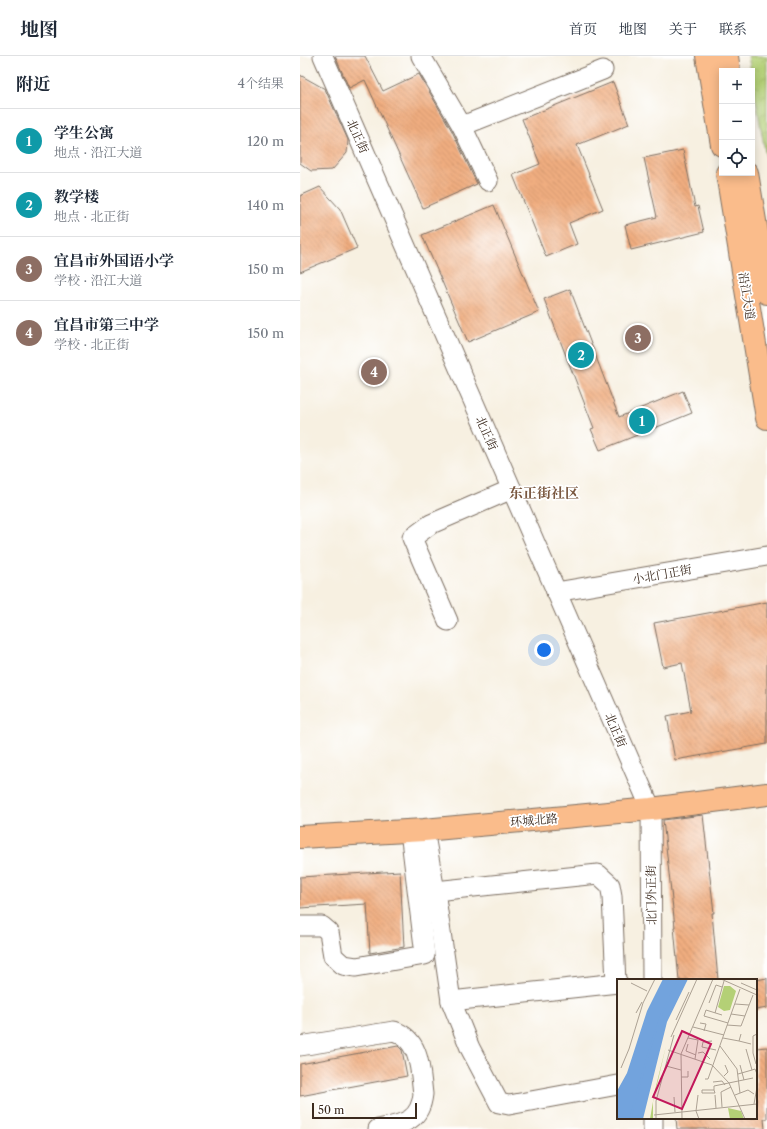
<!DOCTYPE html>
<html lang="zh">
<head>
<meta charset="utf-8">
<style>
  :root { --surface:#fff; --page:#f6f6f7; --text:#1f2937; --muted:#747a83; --line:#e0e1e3; --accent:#b5179e }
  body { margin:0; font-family:"Libre Caslon Text","Noto Serif SC",serif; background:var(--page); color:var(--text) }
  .controls { position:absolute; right:12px; top:12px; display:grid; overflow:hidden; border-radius:0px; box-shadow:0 2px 10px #0003 }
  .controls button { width:36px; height:36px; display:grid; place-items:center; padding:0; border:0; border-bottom:1px solid var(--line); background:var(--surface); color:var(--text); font:20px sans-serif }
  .scale { position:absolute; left:12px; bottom:10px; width:105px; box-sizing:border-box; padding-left:4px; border:2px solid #3b2a1e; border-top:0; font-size:11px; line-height:14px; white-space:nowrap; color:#3b2a1e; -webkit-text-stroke:3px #fff; paint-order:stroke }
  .you { position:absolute; left:244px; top:594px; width:14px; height:14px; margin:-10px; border:3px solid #fff; border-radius:50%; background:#1a73e8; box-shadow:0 0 0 6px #1a73e833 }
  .badge { display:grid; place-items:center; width:26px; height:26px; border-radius:50%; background:var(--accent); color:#fff; font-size:13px; font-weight:700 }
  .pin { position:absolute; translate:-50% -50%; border:2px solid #fff; box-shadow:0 1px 4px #0006 }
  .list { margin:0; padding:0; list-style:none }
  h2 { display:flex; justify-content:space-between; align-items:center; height:52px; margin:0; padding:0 16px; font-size:17px }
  h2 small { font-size:13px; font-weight:400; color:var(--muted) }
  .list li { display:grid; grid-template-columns:26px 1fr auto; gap:12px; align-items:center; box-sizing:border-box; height:64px; padding:0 16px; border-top:1px solid var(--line) }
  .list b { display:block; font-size:15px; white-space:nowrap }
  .list p { margin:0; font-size:13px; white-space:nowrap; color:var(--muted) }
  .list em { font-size:13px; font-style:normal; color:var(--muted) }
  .icon { flex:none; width:22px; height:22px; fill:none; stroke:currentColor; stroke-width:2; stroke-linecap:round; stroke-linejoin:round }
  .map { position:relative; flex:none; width:467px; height:1073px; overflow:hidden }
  header { display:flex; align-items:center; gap:24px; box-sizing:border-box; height:56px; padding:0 20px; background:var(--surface); border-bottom:1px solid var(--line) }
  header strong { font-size:19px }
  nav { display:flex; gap:22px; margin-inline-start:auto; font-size:14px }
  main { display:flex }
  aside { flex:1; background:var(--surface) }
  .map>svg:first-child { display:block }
</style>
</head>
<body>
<header>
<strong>地图</strong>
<nav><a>首页</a><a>地图</a><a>关于</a><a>联系</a></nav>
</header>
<main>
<aside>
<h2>附近<small>4个结果</small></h2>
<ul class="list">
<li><span class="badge" style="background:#0f9aa8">1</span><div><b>学生公寓</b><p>地点 · 沿江大道</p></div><em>120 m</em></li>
<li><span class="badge" style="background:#0f9aa8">2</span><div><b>教学楼</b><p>地点 · 北正街</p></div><em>140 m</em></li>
<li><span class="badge" style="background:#8d6e63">3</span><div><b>宜昌市外国语小学</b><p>学校 · 沿江大道</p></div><em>150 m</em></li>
<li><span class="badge" style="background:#8d6e63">4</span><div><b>宜昌市第三中学</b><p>学校 · 北正街</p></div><em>150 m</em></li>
</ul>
</aside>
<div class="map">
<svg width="467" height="1073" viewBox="0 0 467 1073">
  <defs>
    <pattern id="park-crowns" width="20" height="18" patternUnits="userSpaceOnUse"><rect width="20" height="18" fill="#b4d076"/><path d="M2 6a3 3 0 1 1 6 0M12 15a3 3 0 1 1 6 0" fill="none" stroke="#9cb366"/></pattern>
    <pattern id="building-back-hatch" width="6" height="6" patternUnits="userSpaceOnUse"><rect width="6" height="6" fill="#f0ad80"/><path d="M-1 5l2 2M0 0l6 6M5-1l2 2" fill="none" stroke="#c48d68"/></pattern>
  </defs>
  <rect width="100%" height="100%" fill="#fff"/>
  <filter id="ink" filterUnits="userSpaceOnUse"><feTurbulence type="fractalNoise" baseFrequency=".025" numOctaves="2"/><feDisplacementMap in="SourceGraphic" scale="8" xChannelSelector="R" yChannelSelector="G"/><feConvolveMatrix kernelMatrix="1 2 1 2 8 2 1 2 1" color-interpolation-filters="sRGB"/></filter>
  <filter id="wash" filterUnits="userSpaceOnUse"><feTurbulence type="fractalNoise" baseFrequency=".012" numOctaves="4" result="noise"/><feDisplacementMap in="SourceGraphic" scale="16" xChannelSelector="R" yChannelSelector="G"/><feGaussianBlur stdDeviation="0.9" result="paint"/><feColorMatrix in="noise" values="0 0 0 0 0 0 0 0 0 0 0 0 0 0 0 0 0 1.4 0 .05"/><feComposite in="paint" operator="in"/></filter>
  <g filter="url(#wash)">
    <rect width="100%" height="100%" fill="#f7f0e1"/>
    <!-- park -->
    <polygon fill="url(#park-crowns)" stroke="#787d4a" points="448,0 467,0 467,107 452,22 452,15 451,15"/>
    <g id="blocks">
      <!-- building -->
      <g fill="url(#building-back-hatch)">
        <polygon points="35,0 65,0 83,35 119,18 152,75 177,128 123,152 65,24 49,32"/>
        <polygon points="0,19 25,33 48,84 47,97 32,114 11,115 0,107"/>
        <polygon points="313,26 329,68 277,89 303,153 269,167 277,188 246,201 213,119 240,108 222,63"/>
        <polygon points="383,94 395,151 398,150 404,176 331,194 325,169 357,161 344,102"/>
        <polygon points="20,131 40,153 57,192 0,216 0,140"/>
        <polygon points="194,149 239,256 168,286 122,179"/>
        <polygon points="270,233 319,361 383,335 392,357 300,394 291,373 294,372 244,243"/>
        <polygon points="467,546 467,688 375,704 367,660 391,655 382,607 363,611 354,567"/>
        <polygon points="403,759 414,857 412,857 418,924 379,924 374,871 375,871 363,764"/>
        <polygon points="100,815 104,891 70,897 67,848 0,852 0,821"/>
        <polygon points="467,922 467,952 456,954 456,924"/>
        <polygon points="98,990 102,994 107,1020 0,1040 0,1008"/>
        <polygon points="467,991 467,1063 464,1063 465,1073 377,1073 376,1062 456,1062 456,992"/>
      </g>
    </g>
  </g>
  <g filter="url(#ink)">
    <use href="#blocks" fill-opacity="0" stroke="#7d6f62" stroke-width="1"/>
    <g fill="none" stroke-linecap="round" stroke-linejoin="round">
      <!-- minor casing -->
      <g stroke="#7d6f62" stroke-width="21">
        <g id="minor">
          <polyline points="23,0 351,753 352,924"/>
          <polyline points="121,0 162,70 188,125"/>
          <polyline points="162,70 303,14"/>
          <polyline points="256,536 467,500"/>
          <polyline points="148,565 112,482 131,468 212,433"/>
          <polyline points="124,774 135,835 151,945 170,992 199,1047 209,1049 318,1029"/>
          <polyline points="135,835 298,818 310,829 312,840 316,927"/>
          <polyline points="0,870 22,870 29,876 33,900 43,909 56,911 125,899 110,775"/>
          <polyline points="151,945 318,927"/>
          <path d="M0,990L94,975C121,984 120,1015 123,1038C120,1067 101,1068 78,1073"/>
          <polyline points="353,1062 353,1073"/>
        </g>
      </g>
      <!-- major casing -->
      <g stroke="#7d6f62" stroke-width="24">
        <g id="major">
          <polyline points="407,0 422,89"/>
          <polyline points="427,0 429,15"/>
          <polyline points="427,117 467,362"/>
          <polyline points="447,117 467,237"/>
          <polyline points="0,781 124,774 351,753 467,738"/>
        </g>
      </g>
      <!-- minor -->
      <use href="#minor" stroke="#fff" stroke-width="19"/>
      <!-- major -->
      <use href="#major" stroke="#fabc8b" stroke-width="22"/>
    </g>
  </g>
  <g text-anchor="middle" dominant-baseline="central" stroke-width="3.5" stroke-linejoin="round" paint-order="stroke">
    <!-- street labels -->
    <g font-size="12" fill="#3b2a1e" stroke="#fff">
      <text transform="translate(58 80) rotate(66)">北正街</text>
      <text transform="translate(447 240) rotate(81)">沿江大道</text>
      <text transform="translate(187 377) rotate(66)">北正街</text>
      <text transform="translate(362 518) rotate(-10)">小北门正街</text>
      <text transform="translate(316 674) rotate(67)">北正街</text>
      <text transform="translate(234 764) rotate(-5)">环城北路</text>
      <text transform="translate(351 839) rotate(-91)">北门外正街</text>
    </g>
    <!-- quarter labels -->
    <g font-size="14" font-weight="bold" fill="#7a5840" stroke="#fff">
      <text x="244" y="437">东正街社区</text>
    </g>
  </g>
  <!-- overview -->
  <g transform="translate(317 923)">
    <rect width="140" height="140" fill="#f7f0e1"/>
    <path d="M49,67L36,123V140H33L38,111ZM111,129L124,132L127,140H113Z" fill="#b4d076"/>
    <path d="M107,7H113L119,12L113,31L107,32L101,28Z" fill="#b4d076"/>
    <path d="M46,0H71L50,43L26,140H0V112L10,94L30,32Z" fill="#72a3dd"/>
    <path fill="none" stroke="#72a3dd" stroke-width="2" d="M13,140L33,69L45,34L62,0"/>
    <path fill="none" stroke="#aca193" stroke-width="1" d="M104,0L140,16M14,4L30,12M124,4L140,11M92,24L99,6L105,8M118,25L132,26M19,34L25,23M98,34L107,2M114,35L128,37M105,36L89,31L87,37L111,44M59,41L72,13M83,44L89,45L87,52M110,46L124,47L136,16M76,48L107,56M54,58L80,0M71,59L81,61L78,80M106,59L122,62L124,55M95,62L86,63L85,68L99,71M122,62L134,65M71,65L69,72L79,76M103,67L120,90L123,114M12,70L26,24L38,0M129,70L135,91L138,90L140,95M51,71L95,86L112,104L128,140M81,74L86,73L93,80M139,85L136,74V57L140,55M123,86L127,101M49,87L64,91M4,89L12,70M121,95L135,91M107,97L111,93L108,86M64,98H71V92M88,100H91L123,10M96,103L105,102L108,106M97,111L98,114H85V111H97V107L136,99M81,116L79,132L82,140M98,116L99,129M118,116L131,111L137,115M57,118L58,133M137,125L140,108M105,128L104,113L114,108M37,136L140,125M39,140V122L57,56M65,140L64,75L96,0"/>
    <path fill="#c2185b" fill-opacity="0.15" stroke="#c2185b" stroke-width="2" d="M65,52L94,65L65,130L36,118Z"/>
    <rect width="140" height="140" fill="none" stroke="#3b2a1e" stroke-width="2"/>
  </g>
</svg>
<div class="controls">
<button>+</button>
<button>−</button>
<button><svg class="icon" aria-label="locate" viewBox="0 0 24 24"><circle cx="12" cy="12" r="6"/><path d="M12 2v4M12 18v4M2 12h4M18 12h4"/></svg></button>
</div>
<div class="scale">50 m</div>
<div class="you"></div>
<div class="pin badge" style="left:342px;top:365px;background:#0f9aa8">1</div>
<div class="pin badge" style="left:281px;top:299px;background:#0f9aa8">2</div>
<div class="pin badge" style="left:338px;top:282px;background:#8d6e63">3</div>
<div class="pin badge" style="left:74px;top:316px;background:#8d6e63">4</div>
</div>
</main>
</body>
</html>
